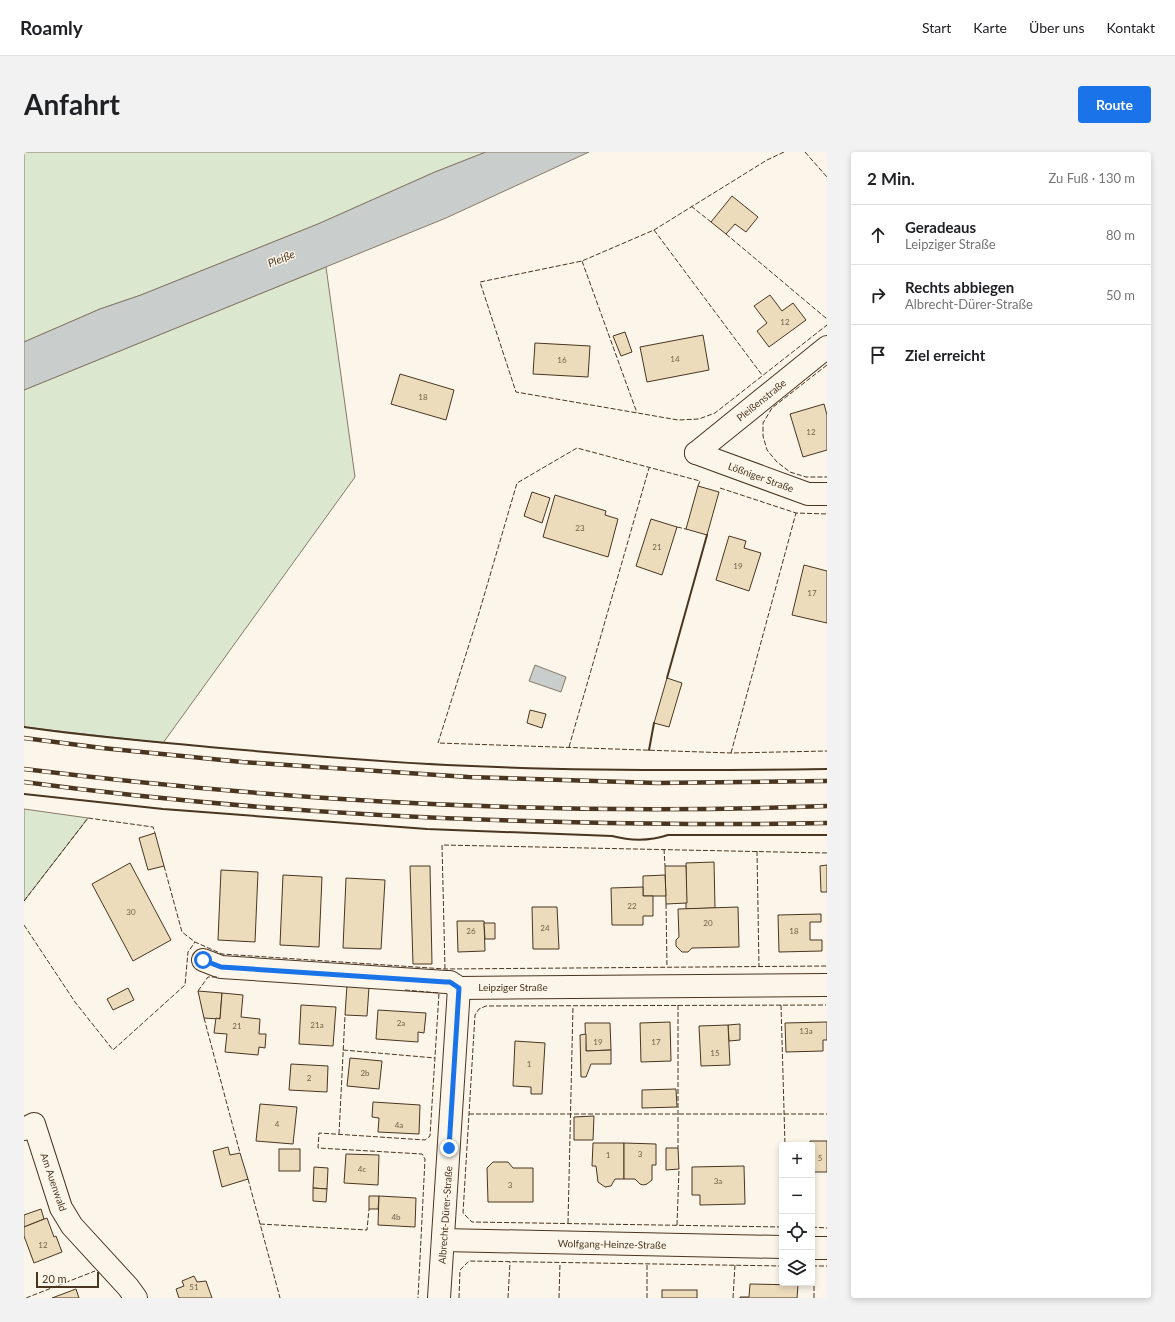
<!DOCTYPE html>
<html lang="de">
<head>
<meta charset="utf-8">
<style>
  :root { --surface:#fff; --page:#f2f2f2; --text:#202124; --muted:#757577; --line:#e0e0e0; --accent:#1a73e8 }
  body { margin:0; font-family:Lato,sans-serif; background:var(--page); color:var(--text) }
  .controls { position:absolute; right:12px; bottom:12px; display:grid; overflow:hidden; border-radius:4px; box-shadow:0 2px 6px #0003 }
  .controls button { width:36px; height:36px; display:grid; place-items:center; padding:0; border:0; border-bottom:1px solid var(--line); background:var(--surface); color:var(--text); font:20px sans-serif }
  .scale { position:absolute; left:12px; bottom:10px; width:63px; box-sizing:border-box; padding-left:4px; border:2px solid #4a3520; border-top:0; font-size:11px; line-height:14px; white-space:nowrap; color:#4a3520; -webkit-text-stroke:3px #fbf6e9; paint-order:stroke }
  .stop { position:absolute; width:12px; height:12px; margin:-9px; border:3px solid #1a73e8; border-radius:50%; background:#fff }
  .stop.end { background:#1a73e8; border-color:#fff; box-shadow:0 1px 4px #0008 }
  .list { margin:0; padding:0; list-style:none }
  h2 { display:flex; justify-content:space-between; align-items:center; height:52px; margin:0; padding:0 16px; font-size:17px }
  h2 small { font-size:13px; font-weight:400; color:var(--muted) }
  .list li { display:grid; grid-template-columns:26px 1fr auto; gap:12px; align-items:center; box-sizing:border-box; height:60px; padding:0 16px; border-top:1px solid var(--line) }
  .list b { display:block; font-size:15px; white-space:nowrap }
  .list p { margin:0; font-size:13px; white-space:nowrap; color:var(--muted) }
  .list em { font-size:13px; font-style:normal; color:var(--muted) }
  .icon { flex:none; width:22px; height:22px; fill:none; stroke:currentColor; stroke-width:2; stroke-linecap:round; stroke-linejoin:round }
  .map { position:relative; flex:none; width:803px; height:1146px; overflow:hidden; border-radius:4px }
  header { display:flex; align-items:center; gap:24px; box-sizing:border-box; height:56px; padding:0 20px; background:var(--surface); border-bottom:1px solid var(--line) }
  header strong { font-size:19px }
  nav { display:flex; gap:22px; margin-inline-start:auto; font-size:14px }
  .intro { display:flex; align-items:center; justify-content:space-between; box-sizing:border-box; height:96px; padding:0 24px }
  h1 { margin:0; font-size:28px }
  .button { padding:10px 18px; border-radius:4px; background:var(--accent); color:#fff; font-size:14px; font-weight:700 }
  main { display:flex; gap:24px; padding:0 24px }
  aside { flex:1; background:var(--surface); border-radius:4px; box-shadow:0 2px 6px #0003 }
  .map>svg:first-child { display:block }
</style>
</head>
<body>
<header>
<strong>Roamly</strong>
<nav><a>Start</a><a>Karte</a><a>Über uns</a><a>Kontakt</a></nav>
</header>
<div class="intro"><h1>Anfahrt</h1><a class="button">Route</a></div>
<main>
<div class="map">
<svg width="803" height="1146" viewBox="0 0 803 1146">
  <rect width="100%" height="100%" fill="#fbf6e9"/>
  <!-- green -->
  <g fill="#dce7d0" stroke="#887966">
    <polygon points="0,0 462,0 411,20 294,72 117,143 76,157 0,190"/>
    <polygon points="302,115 331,325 139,591 0,575 0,238"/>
    <polygon points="0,657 64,666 0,749"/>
  </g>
  <!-- water -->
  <g fill="#c9cecd" stroke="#887966">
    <polygon points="462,0 565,0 422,66 0,238 0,190 76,157 117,143 294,72 411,20"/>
    <polygon points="511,513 542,525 537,540 505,529"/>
  </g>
  <!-- building -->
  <g fill="#ecdcbc" stroke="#4a3520">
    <polygon points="708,44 734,65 722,80 711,72 702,82 687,70"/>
    <polygon points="746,143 758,159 769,151 782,168 745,195 733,179 743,171 730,154"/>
    <polygon points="601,180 608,200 597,204 589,184"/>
    <polygon points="679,183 685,218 623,230 616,195"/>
    <polygon points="511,191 566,194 564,225 509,222"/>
    <polygon points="376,222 430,238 422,268 367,252"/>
    <polygon points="800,252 803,263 803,298 779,305 766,262"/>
    <polygon points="674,334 695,340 683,383 662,377"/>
    <polygon points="508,340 526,346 518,371 500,364"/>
    <polygon points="531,343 582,359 581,363 594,367 584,405 519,385"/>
    <polygon points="627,367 653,375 638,423 612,414"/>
    <polygon points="705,384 722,389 720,396 737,401 725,439 692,428"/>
    <polygon points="780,413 803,419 803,471 768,463"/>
    <polygon points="643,526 658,531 645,575 630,571"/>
    <polygon points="506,558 522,562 518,576 503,571"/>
    <polygon points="131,681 140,714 124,718 115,686"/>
    <polygon points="690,710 691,756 662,757 662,711"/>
    <polygon points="106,711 147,788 109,809 68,732"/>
    <polygon points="803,713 803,740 797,740 796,714"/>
    <polygon points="386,714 406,714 408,812 389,812"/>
    <polygon points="641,714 662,714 663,751 642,752"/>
    <polygon points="197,718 234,720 231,790 194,788"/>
    <polygon points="259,723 298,725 295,795 256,793"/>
    <polygon points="641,723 642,744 619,744 619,724"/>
    <polygon points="322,726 361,728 357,797 319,796"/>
    <polygon points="619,735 619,744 629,744 629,764 619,764 619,773 588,773 587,736"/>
    <polygon points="508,755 533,755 535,797 509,797"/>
    <polygon points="714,755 715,795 668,796 664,800 658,800 652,794 652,788 655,785 654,757"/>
    <polygon points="797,762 797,770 786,770 786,788 798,788 798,799 755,800 754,763"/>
    <polygon points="433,769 460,769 461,799 434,800"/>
    <polygon points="460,771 471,771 471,787 461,787"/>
    <polygon points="323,833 345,835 343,864 321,863"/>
    <polygon points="104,836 110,848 89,858 83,847"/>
    <polygon points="174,839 198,841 196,867 180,866"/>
    <polygon points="198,841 219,843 217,865 236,867 235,882 242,882 241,896 235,895 234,903 201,900 203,882 190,881 192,866 196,867"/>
    <polygon points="277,853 312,855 309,894 275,892"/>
    <polygon points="354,858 402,861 400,881 394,880 394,890 352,887"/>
    <polygon points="646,870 647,909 617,910 616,871"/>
    <polygon points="803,870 803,888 799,888 799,899 762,900 761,871"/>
    <polygon points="561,871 586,871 587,898 562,899"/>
    <polygon points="716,872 716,888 705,889 704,873"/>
    <polygon points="704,873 706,913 677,914 675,874"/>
    <polygon points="562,882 562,899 587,898 587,912 567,912 562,925 557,925 556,883"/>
    <polygon points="491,889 521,891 518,942 507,942 507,935 489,934"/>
    <polygon points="326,906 358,909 355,937 323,934"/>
    <polygon points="267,912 304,914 303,940 265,938"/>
    <polygon points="652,937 653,955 618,956 618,938"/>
    <polygon points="349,950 396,953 395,982 354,980 355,966 348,965"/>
    <polygon points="236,952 273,955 269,992 232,989"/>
    <polygon points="570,964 569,988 550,988 550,965"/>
    <polygon points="786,989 803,989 803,1020 788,1020 788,993 786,993"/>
    <polygon points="569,991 600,991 600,1027 591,1027 587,1034 581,1035 574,1030 572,1014 568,1014"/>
    <polygon points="600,991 632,992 632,1013 628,1013 628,1028 623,1032 619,1033 616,1032 611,1027 600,1027"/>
    <polygon points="204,995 206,1003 216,1001 224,1027 198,1035 189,999"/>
    <polygon points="642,996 654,996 655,1017 642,1018"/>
    <rect x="255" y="997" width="21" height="22"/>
    <polygon points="322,1002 355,1003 354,1033 320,1031"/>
    <polygon points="469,1010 484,1010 489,1016 509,1016 509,1050 464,1050 463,1016"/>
    <polygon points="720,1014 721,1052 676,1053 676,1043 668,1043 668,1015"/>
    <polygon points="290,1015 304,1016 303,1037 289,1036"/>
    <polygon points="289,1036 303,1037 302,1050 289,1049"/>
    <polygon points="345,1044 355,1044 354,1057 345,1057"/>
    <polygon points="355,1044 392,1046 391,1075 354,1073"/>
    <polygon points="17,1057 20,1067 0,1075 0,1063"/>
    <polygon points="23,1066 30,1085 32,1084 38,1100 10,1111 0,1084 0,1075"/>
    <polygon points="170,1124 173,1130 182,1129 188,1146 155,1146 152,1137 160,1134 158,1129"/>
    <polygon points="726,1132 774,1133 773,1146 716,1146 716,1145 725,1145"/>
    <polygon points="52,1137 55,1146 28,1146"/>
    <rect x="638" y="1138" width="35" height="8"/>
  </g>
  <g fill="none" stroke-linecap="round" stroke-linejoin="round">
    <!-- minor casing -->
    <g stroke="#4a3520" stroke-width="24">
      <g id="minor">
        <polyline points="672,301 803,195"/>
        <polyline points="672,301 784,342 803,342"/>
        <polyline points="179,808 197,815 422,830 426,830 435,836 803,833"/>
        <polyline points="0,977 10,972 37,1056 48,1074 104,1135 112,1146"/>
        <polyline points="419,1088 758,1095"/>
        <polyline points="788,1096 803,1096"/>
        <polyline points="415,1146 435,836"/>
      </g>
    </g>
    <!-- minor -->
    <use href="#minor" stroke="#fbf6e9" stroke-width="22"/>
    <!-- rail casing -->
    <g stroke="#4a3520" stroke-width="4.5">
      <g id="rail">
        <polyline points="0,586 78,596 218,610 444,625 633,631 803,629"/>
        <path d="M0,617C266,650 535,664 803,654"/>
        <path d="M0,630C179,654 359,666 540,670C628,672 715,673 803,671"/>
      </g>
    </g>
    <!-- rail -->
    <use href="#rail" stroke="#fbf6e9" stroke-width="3" stroke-dasharray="9" stroke-linecap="butt"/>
    <!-- fence -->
    <g stroke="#4a3520" stroke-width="1" stroke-dasharray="5 2" stroke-linecap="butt">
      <polyline points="760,0 743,8 630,78 558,109 456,130 492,240 654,268 675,267 691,261 803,173"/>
      <polyline points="781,0 803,25"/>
      <polyline points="667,54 687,70"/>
      <polyline points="630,78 738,223"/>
      <polyline points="702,82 803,167"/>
      <polyline points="558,109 613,261"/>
      <polyline points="803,213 748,256 739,271 739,284 743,298 753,310 766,320 782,325 803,325"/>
      <polyline points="674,334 676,329 553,296 493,331 455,461 414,591 707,601 803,599"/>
      <polyline points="696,336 772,361 803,362"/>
      <polyline points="653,375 662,377"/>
      <polyline points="545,595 625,316"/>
      <polyline points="707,601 772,361"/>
      <polyline points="640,697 641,714"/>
      <polyline points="733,699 735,815"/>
      <polyline points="140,714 158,780 171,790 198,802 421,817 803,814"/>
      <polyline points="0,749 64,666 129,675 131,681"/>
      <polyline points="642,752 643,815"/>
      <polyline points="0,773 51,850 89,898 161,833 164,800 171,790"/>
      <polyline points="421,817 418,693 803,701"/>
      <polyline points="381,838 415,841 406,984 401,988 295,981 294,996 398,1002 401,1007 394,1146"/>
      <polyline points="174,839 184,825 195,825"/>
      <polyline points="654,853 654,996"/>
      <polyline points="757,853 761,993"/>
      <polyline points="180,866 216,1001"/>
      <polyline points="319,898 411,906"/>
      <polyline points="445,962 803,962"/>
      <polyline points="315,982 321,863"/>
      <polyline points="224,1027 256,1146"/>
      <polyline points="544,1071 549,854"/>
      <polyline points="236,1072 343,1078 345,1057"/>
      <polyline points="653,1073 655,1017"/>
      <polyline points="758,1075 448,1070 439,1061 451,863 455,857 462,854 802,853"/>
      <polyline points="788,1075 803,1076"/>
      <polyline points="788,1114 803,1114"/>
      <polyline points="2,1146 71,1119"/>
      <polyline points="435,1146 436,1118 445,1109 758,1114"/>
      <polyline points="484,1146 486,1110"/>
      <polyline points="535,1146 536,1111"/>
      <polyline points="623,1146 623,1112"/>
      <polyline points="709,1146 711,1113"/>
      <polyline points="790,1146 790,1114"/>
    </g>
    <!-- wall -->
    <g stroke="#4a3520" stroke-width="2">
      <polyline points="643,526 683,383"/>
      <path d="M0,575C61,584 123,589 185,595C264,602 344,609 423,613C550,619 676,619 803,617"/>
      <polyline points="625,598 630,571"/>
      <path d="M0,642L139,657L403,677L588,684C607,689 626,689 644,683H803"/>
    </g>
  </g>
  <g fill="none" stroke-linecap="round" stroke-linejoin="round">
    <!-- route -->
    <polyline stroke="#1a73e8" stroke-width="5" points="179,808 197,815 422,830 426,830 435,836 425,996"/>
  </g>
  <g text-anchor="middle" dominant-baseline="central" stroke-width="3" stroke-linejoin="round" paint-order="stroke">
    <!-- number labels -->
    <g font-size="8" fill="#725f47">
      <text x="761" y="170">12</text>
      <text x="651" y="207">14</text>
      <text x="538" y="208">16</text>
      <text x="399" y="245">18</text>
      <text x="787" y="280">12</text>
      <text x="556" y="376">23</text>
      <text x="633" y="395">21</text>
      <text x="714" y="414">19</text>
      <text x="788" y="441">17</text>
      <text x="608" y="754">22</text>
      <text x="107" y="760">30</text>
      <text x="684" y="771">20</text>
      <text x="521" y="776">24</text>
      <text x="447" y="779">26</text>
      <text x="770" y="779">18</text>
      <text x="377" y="871">2a</text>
      <text x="293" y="873">21a</text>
      <text x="213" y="874">21</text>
      <text x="782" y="879">13a</text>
      <text x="574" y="890">19</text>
      <text x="632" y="890">17</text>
      <text x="691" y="901">15</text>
      <text x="505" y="912">1</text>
      <text x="341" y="921">2b</text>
      <text x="285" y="926">2</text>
      <text x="253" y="972">4</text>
      <text x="375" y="973">4a</text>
      <text x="616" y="1002">3</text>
      <text x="584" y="1003">1</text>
      <text x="796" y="1006">5</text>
      <text x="338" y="1017">4c</text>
      <text x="694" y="1029">3a</text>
      <text x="486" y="1033">3</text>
      <text x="372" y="1065">4b</text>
      <text x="19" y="1093">12</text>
      <text x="170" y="1135">51</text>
    </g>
    <!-- street labels -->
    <g font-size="10" fill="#4a3520" stroke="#fbf6e9">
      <text transform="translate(737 248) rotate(-39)">Pleißenstraße</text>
      <text transform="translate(737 325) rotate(20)">Lößniger Straße</text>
      <text x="489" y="835">Leipziger Straße</text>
      <text transform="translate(30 1030) rotate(71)">Am Auenwald</text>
      <text transform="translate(421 1063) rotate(-86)">Albrecht-Dürer-Straße</text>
      <text transform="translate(588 1092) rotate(1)">Wolfgang-Heinze-Straße</text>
    </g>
    <!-- water labels -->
    <g font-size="11" font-style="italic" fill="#4a3520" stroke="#fbf6e9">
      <text transform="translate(257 106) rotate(-22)">Pleiße</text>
    </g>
  </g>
</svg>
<div class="controls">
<button>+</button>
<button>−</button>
<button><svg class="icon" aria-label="locate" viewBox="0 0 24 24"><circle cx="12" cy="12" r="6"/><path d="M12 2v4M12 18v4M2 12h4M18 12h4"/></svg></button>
<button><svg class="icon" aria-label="layers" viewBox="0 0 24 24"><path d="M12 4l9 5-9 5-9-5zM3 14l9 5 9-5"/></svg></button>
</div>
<div class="scale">20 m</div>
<div class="stop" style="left:179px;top:808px"></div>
<div class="stop end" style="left:425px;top:996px"></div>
</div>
<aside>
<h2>2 Min.<small>Zu Fuß · 130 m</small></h2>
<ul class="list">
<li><svg class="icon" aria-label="ahead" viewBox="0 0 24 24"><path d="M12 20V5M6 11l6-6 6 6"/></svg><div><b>Geradeaus</b><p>Leipziger Straße</p></div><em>80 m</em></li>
<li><svg class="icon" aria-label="right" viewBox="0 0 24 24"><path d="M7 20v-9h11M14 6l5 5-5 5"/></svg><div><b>Rechts abbiegen</b><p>Albrecht-Dürer-Straße</p></div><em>50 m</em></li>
<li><svg class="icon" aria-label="arrive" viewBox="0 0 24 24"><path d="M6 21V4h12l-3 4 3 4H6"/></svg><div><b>Ziel erreicht</b></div></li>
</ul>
</aside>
</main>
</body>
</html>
